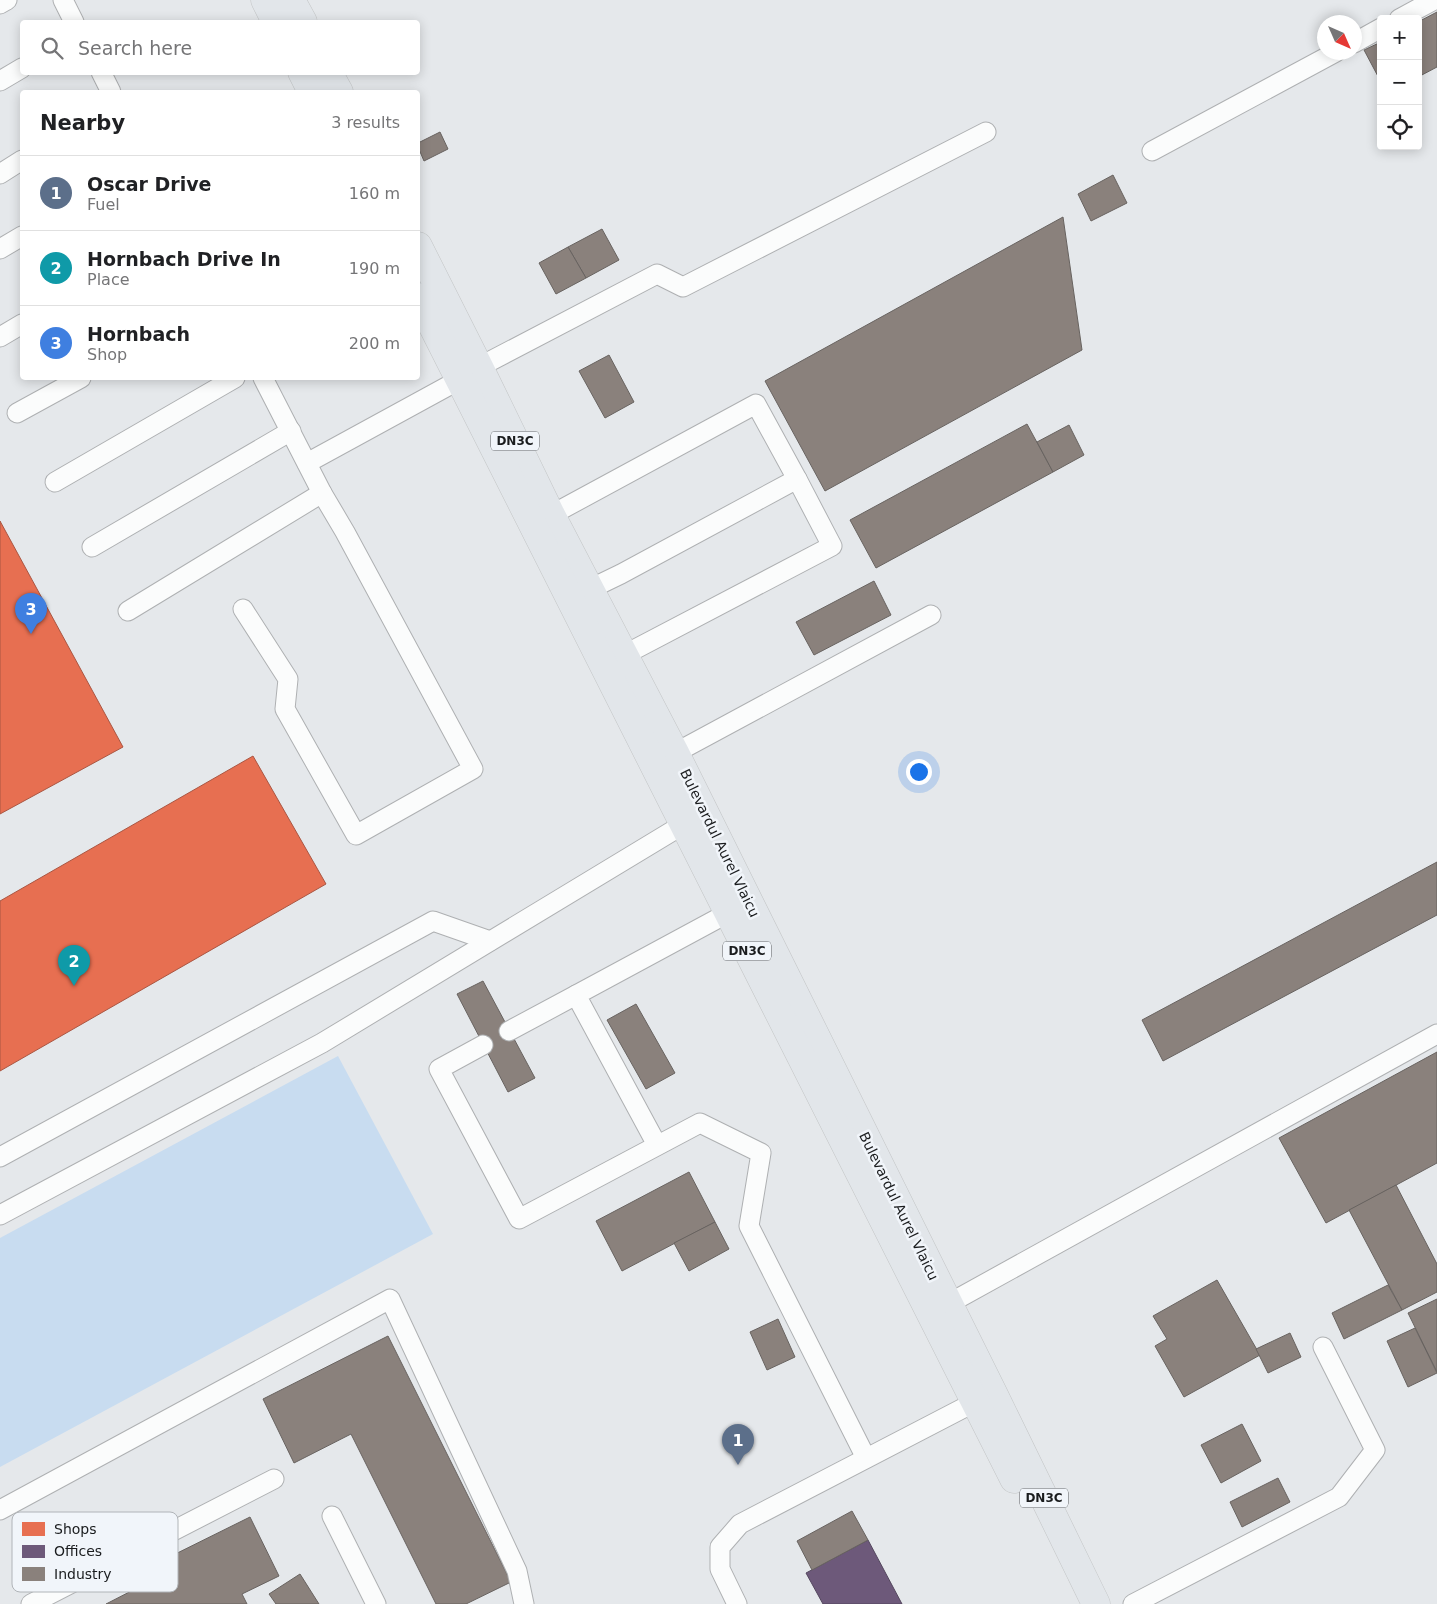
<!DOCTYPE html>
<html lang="en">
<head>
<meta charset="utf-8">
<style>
  :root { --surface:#fff; --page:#f2f2f2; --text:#202124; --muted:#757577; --line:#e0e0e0; --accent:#616366 }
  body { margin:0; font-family:"DejaVu Sans",sans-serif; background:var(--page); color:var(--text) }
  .controls { position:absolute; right:15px; top:15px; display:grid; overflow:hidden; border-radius:5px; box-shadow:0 2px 12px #0003 }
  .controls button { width:45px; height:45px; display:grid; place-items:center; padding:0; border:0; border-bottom:1px solid var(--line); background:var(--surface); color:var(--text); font:25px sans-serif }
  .compass { position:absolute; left:1317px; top:15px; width:45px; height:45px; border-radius:50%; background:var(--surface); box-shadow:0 2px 12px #0003; rotate:135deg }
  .you { position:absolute; left:918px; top:771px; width:18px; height:18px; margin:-12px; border:4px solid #fff; border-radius:50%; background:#1a73e8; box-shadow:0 0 0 8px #1a73e833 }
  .badge { display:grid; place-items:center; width:32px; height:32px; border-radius:50%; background:var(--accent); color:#fff; font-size:16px; font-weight:700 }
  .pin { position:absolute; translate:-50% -41px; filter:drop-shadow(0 1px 2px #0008) }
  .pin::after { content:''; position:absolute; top:26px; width:18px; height:15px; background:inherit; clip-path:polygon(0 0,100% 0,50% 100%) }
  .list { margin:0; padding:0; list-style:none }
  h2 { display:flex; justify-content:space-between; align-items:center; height:65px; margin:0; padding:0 20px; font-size:21px }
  h2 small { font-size:16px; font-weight:400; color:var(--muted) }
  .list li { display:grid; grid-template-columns:32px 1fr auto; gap:15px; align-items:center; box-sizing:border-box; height:75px; padding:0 20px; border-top:1px solid var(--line) }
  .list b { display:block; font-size:19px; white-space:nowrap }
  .list p { margin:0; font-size:16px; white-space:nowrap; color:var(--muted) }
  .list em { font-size:16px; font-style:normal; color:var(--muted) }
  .icon { flex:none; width:28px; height:28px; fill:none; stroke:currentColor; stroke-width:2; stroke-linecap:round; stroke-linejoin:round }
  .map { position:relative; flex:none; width:1437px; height:1604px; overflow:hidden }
  .search { position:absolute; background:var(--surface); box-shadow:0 2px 12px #0003; left:20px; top:20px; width:400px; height:55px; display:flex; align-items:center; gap:12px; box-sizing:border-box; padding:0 18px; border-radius:5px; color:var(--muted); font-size:19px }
  .panel { position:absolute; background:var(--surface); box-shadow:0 2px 12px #0003; left:20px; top:90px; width:400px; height:290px; border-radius:5px }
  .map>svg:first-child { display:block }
</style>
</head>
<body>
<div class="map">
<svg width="1437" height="1604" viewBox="0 0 1437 1604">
  <rect width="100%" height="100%" fill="#e5e8eb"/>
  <!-- green -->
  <polygon fill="#c8dcf0" points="338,1056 433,1234 0,1467 0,1238"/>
  <!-- shops -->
  <g fill="#e76f51" stroke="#aa5642">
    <polygon points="0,521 123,747 0,814"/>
    <polygon points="253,756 326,884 0,1071 0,901"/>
  </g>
  <!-- offices -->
  <polygon fill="#6d597a" stroke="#54475e" points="868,1540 902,1604 823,1604 806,1573"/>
  <!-- industry -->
  <g fill="#8a817c" stroke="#686360">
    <polygon points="1437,12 1437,67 1418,77 1418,22"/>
    <polygon points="1381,42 1381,82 1364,50"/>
    <polygon points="440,132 448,149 424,161 418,147 418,143"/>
    <polygon points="1113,175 1127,203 1091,221 1078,194"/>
    <polygon points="1063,217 1082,350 825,491 765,381"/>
    <polygon points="602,229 619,260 586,278 568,247"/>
    <polygon points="568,247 586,278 556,294 539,263"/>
    <polygon points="609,355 634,402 605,418 579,371"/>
    <polygon points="1027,424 1053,472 876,568 850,520"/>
    <polygon points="1069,425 1084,455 1053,472 1037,442"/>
    <polygon points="874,581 891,615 814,655 796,622"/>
    <polygon points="1437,862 1437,915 1163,1061 1142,1020"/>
    <polygon points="483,981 535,1078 508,1092 457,994"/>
    <polygon points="636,1004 675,1073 646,1089 607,1020"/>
    <polygon points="1437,1052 1437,1163 1326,1223 1279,1138"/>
    <polygon points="689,1172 715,1222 622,1271 596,1221"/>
    <polygon points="1396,1185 1437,1264 1437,1292 1402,1310 1349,1210"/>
    <polygon points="715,1222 729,1249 689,1271 674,1243"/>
    <polygon points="1217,1280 1260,1355 1184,1397 1155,1346 1167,1339 1153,1316"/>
    <polygon points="1388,1285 1402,1310 1344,1339 1332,1313"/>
    <polygon points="1437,1299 1437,1372 1408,1313"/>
    <polygon points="778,1319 795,1357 767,1370 750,1332"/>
    <polygon points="1415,1328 1437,1373 1408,1387 1387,1341"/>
    <polygon points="1290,1333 1301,1357 1268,1373 1256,1349"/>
    <polygon points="388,1336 511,1582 466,1604 436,1604 351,1434 294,1463 263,1399"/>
    <polygon points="1242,1424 1261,1461 1221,1483 1201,1445"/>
    <polygon points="1278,1478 1290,1502 1242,1527 1230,1502"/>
    <polygon points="852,1511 868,1540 812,1570 797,1541"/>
    <polygon points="250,1517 279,1576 242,1594 247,1604 106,1604 143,1585 137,1573"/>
    <polygon points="300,1574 319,1604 276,1604 269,1594"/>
  </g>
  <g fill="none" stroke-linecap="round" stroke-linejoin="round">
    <!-- lane casing -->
    <g stroke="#aeb0b2" stroke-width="21">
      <g id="lane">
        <polyline points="63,0 74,22"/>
        <polyline points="0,4 7,0"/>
        <polyline points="1399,19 1434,0"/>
        <polyline points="1354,43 1381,28"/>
        <polyline points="101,72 111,92"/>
        <polyline points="0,81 22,68"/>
        <polyline points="1152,151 1336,52"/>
        <polyline points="0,174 22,160"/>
        <polyline points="0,249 22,236"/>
        <polyline points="0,337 22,324"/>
        <polyline points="479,367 657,274 683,287 986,132"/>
        <polyline points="17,413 81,378"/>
        <polyline points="307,463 459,380"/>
        <polyline points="55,482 235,378"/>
        <polyline points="551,515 756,404 797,479 621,574 590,589"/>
        <polyline points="92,547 291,431"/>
        <polyline points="243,609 288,679 285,709 356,835 473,769 345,532 322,493 263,378"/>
        <polyline points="128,611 322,493"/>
        <polyline points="624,655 832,546 797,479"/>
        <polyline points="675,753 931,615"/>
        <polyline points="509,1031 576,995"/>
        <polyline points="483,1045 439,1069 519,1219 700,1123 761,1153 749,1226 866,1458"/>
        <polyline points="657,1145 576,995 728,913"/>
        <polyline points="0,1157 433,921 490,941"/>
        <polyline points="0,1215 322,1043 684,824"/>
        <polyline points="948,1304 1437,1034"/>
        <polyline points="0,1510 390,1299 517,1571 524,1604"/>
        <polyline points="332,1516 376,1604"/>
        <polyline points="31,1604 274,1479"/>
        <polyline points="737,1604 720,1569 720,1547 740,1524 975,1402"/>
        <polyline points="1133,1604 1339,1497 1375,1450 1323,1347"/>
      </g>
    </g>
    <!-- primary casing -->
    <g stroke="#c3c5c6" stroke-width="29">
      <g id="primary">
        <polyline points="265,0 276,22"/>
        <polyline points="291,0 303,22"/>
        <polyline points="302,72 312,92"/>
        <polyline points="328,72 339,92"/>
        <polyline points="418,246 479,367 551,515 675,753 993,1393 1096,1604"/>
        <polyline points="418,297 1014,1479"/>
      </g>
    </g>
    <!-- lane -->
    <use href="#lane" stroke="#fbfcfc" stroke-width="19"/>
    <!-- primary -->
    <use href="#primary" stroke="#e2e6ea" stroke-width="28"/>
  </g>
  <g text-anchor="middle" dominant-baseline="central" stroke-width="5" stroke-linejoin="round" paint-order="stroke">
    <!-- shield labels -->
    <g fill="#f1f5fa" stroke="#5a5d60" stroke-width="1">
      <rect x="491" y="431.5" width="48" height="19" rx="4"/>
      <rect x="723" y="941.5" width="48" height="19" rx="4"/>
      <rect x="1020" y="1488.5" width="48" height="19" rx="4"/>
    </g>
    <g font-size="12" font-weight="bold" fill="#1a1c1e">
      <text x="515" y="441">DN3C</text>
      <text x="747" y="951">DN3C</text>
      <text x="1044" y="1498">DN3C</text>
    </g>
    <!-- street labels -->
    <g font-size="14" fill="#1a1c1e" stroke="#f1f5fa">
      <text transform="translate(720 843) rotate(64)">Bulevardul Aurel Vlaicu</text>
      <text transform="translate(899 1206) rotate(64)">Bulevardul Aurel Vlaicu</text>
    </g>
  </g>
  <!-- legend -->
  <rect x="12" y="1512" width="166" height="80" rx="8" fill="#f1f5fa" stroke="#b0b4b8" stroke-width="1"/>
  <rect x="22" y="1522" width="23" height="14" fill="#e76f51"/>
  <rect x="22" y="1545" width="23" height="13" fill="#6d597a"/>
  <rect x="22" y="1567" width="23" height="14" fill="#8a817c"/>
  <g font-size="14" fill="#1a1c1e">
    <text x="54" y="1534">Shops</text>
    <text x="54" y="1556">Offices</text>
    <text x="54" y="1579">Industry</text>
  </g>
</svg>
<div class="controls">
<button>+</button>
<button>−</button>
<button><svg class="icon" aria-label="locate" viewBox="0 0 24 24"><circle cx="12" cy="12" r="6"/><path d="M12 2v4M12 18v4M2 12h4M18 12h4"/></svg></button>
</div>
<svg class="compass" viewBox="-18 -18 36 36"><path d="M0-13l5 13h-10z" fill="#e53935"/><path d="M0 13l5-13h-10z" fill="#757577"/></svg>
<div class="you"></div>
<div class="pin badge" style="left:738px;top:1465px;background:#5c6f8a">1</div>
<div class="pin badge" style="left:74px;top:986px;background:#0f9aa8">2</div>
<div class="pin badge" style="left:31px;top:634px;background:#3f7fe0">3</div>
<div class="search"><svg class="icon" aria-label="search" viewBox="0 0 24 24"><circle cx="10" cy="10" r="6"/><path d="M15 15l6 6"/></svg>Search here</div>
<section class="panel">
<h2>Nearby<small>3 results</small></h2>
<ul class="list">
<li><span class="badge" style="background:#5c6f8a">1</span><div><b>Oscar Drive</b><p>Fuel</p></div><em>160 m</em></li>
<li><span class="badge" style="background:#0f9aa8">2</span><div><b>Hornbach Drive In</b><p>Place</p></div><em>190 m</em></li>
<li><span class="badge" style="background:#3f7fe0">3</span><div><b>Hornbach</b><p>Shop</p></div><em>200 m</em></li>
</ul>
</section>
</div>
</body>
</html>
